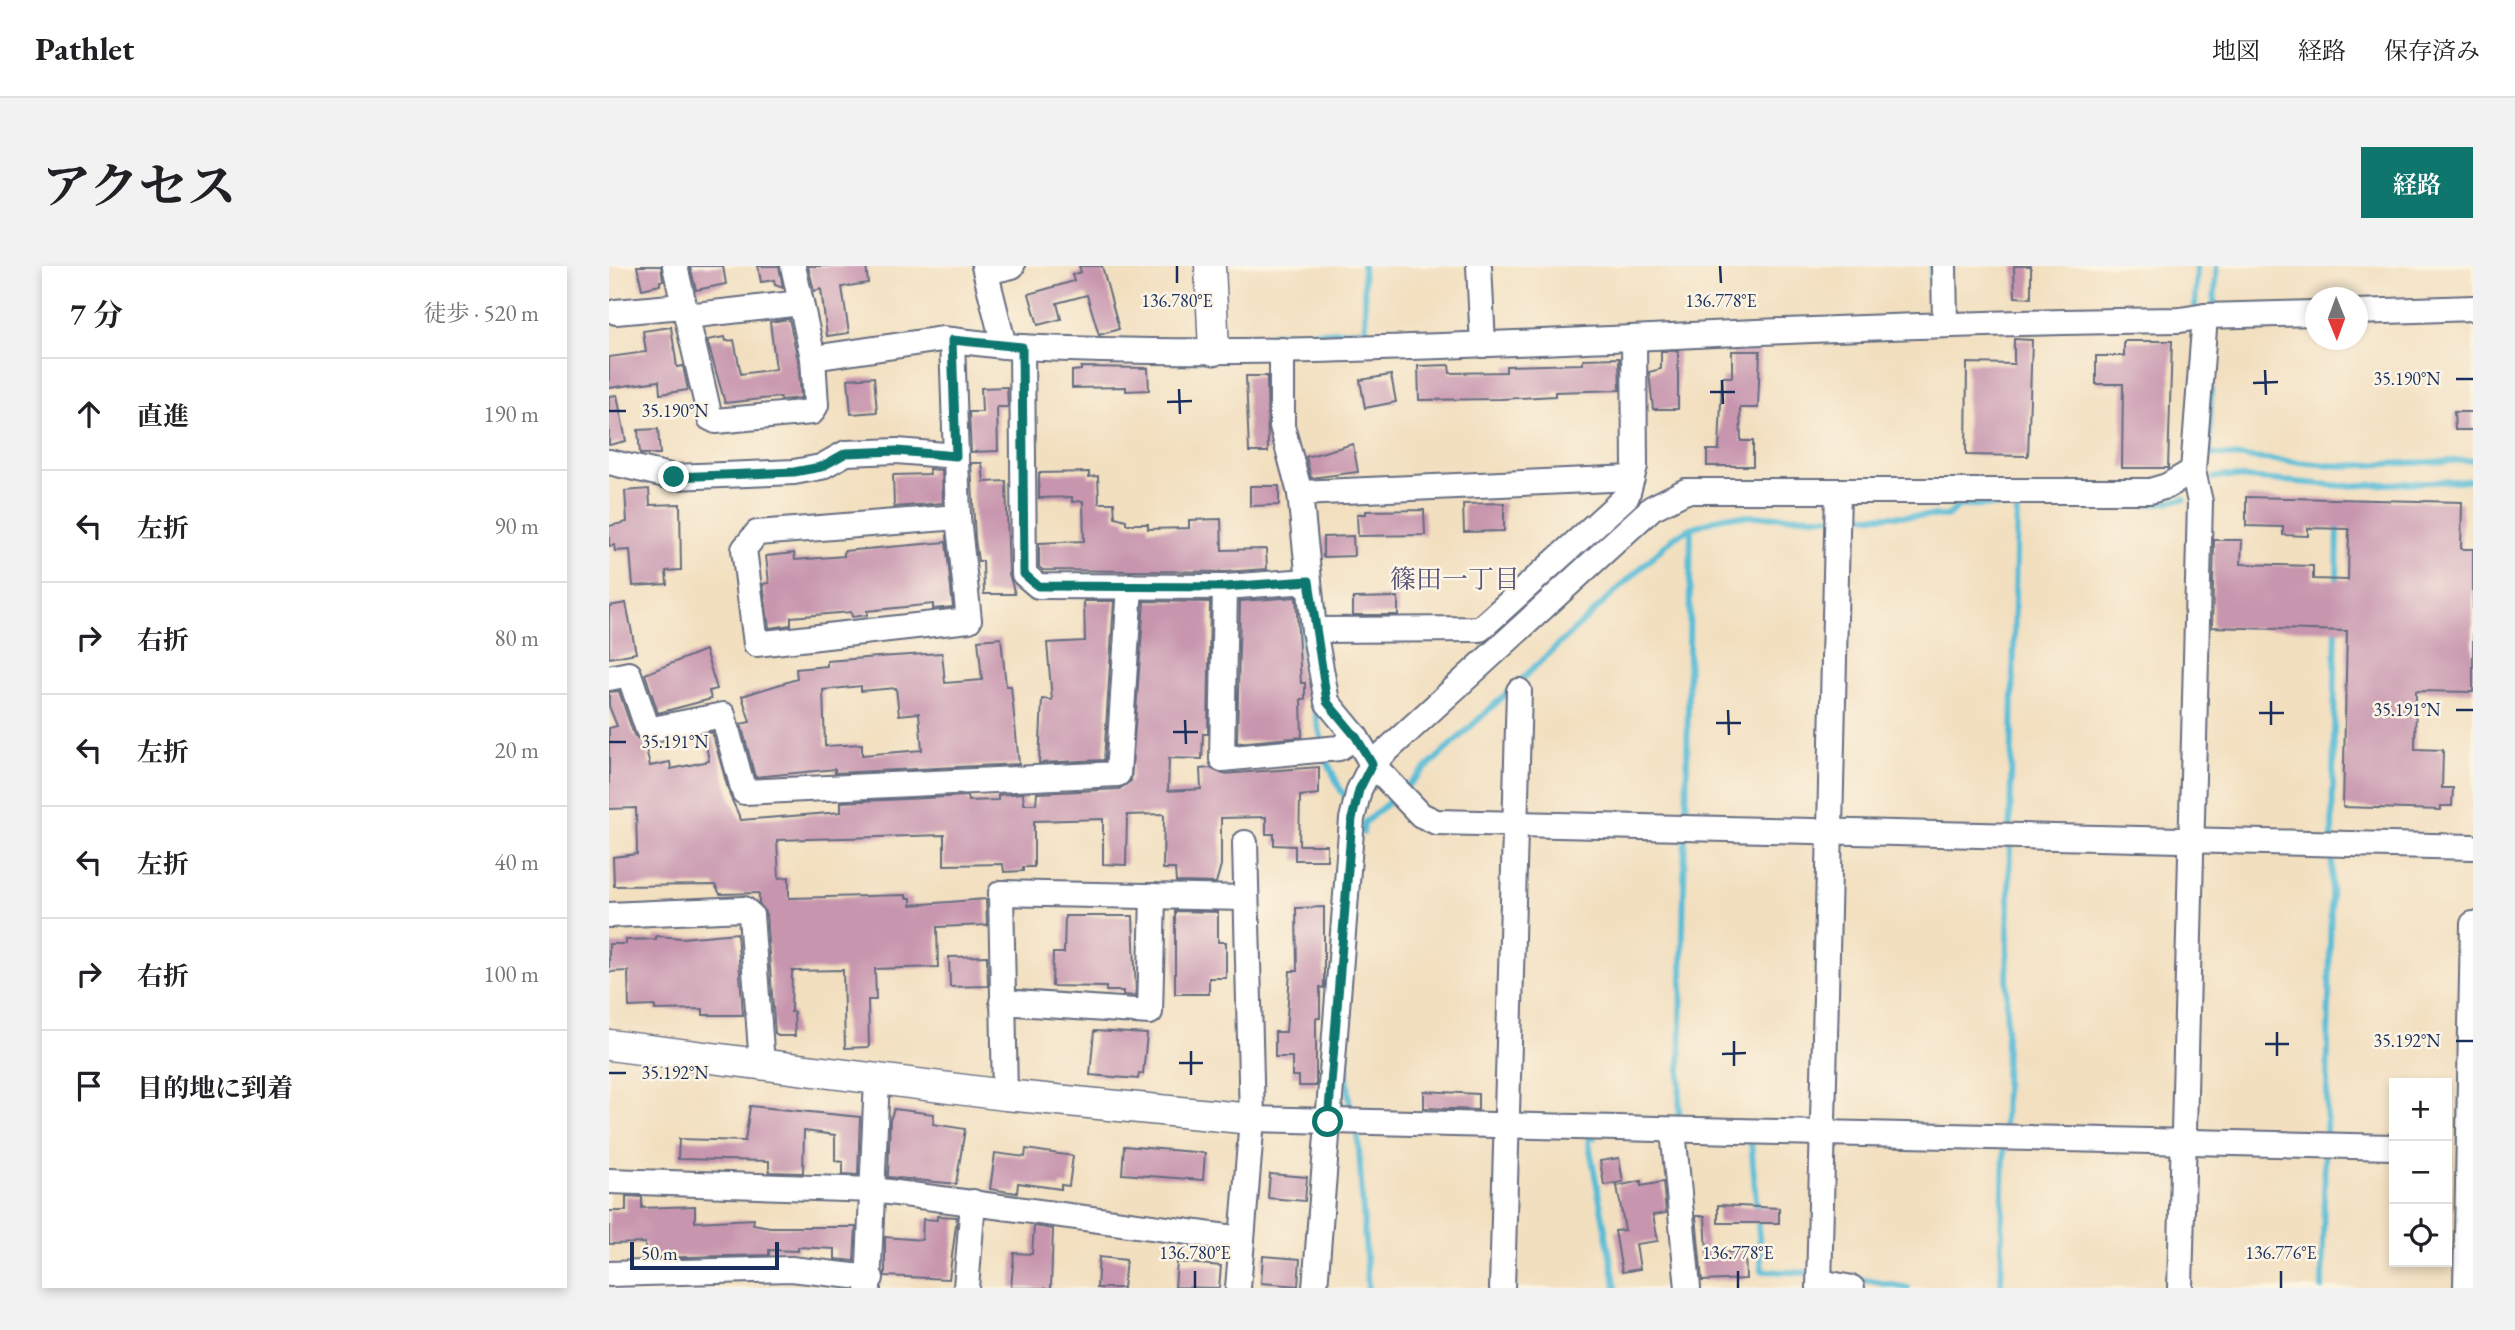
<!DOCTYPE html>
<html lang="ja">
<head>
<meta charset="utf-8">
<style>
  :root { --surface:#fff; --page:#f2f2f2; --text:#202124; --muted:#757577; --line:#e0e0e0; --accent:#0f766e }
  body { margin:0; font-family:"EB Garamond","Noto Serif JP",serif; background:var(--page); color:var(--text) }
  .controls { position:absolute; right:21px; bottom:21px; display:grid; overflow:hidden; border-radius:0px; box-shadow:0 4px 10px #0003 }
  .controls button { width:63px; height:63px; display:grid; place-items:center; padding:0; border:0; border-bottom:2px solid var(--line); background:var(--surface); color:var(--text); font:35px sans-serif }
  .compass { position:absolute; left:1696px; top:21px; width:63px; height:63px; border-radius:50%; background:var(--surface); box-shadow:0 4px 10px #0003; rotate:179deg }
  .scale { position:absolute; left:21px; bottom:18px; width:149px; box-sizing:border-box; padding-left:7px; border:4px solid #1b2f5e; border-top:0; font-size:19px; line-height:24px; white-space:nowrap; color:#1b2f5e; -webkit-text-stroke:5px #fcf5e5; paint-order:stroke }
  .stop { position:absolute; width:21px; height:21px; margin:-16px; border:5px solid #0f766e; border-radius:50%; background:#fff }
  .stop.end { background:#0f766e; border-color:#fff; box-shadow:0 2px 7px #0008 }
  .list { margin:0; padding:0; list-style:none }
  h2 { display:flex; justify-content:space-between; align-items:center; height:91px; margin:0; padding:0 28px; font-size:30px }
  h2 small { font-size:23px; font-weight:400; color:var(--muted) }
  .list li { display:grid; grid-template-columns:46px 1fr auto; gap:21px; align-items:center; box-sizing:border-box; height:112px; padding:0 28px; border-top:2px solid var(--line) }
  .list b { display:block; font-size:26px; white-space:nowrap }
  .list em { font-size:23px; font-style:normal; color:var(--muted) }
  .icon { flex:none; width:38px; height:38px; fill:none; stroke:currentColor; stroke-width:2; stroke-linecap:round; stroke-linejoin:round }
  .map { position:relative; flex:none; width:1864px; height:1022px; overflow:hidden; border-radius:0px }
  header { display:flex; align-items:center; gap:42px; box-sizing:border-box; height:98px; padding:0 35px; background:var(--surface); border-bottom:2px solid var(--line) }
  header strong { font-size:33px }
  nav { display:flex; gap:38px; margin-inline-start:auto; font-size:24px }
  .intro { display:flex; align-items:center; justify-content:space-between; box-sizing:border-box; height:168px; padding:0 42px }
  h1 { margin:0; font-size:49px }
  .button { padding:18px 32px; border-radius:0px; background:var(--accent); color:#fff; font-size:24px; font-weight:700 }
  main { display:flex; gap:42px; padding:0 42px }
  aside { flex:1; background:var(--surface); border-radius:0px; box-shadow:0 4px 10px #0003 }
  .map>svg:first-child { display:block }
</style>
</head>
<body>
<header>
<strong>Pathlet</strong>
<nav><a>地図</a><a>経路</a><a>保存済み</a></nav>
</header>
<div class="intro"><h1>アクセス</h1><a class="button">経路</a></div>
<main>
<aside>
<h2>7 分<small>徒歩 · 520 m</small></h2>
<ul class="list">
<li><svg class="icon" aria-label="ahead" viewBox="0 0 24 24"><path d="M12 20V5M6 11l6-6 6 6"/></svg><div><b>直進</b></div><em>190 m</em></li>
<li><svg class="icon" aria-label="left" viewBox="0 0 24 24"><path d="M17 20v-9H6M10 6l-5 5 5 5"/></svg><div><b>左折</b></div><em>90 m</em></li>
<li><svg class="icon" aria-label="right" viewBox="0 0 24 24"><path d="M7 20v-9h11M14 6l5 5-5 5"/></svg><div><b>右折</b></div><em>80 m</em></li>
<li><svg class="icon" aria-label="left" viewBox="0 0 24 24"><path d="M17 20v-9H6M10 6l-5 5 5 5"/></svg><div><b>左折</b></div><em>20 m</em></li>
<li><svg class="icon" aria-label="left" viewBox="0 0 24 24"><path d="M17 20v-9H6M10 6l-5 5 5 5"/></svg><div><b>左折</b></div><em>40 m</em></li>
<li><svg class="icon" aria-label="right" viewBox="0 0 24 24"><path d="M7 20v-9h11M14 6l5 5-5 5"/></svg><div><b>右折</b></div><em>100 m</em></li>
<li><svg class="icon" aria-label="arrive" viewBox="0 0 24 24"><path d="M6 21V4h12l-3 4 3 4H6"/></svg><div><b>目的地に到着</b></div></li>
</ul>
</aside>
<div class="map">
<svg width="1864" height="1022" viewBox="0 0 1864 1022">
  <rect width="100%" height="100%" fill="#fcf5e5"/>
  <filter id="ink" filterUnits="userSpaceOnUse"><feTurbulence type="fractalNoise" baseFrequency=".0143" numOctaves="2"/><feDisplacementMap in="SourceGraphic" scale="14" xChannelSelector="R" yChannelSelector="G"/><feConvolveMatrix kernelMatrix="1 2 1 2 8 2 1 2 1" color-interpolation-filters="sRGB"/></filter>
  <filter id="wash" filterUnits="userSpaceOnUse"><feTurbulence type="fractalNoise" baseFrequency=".00686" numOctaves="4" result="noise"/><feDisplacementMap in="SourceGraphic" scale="28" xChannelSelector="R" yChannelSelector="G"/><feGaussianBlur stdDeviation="1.57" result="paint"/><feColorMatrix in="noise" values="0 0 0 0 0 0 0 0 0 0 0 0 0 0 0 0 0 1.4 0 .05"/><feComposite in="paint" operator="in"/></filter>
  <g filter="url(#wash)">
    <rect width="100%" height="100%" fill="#f2dfbf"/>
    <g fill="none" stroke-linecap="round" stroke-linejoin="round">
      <!-- stream -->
      <g stroke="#58bcd6" stroke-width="6">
        <polyline points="1322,0 1323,42"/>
        <polyline points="1605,38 1608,0"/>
        <polyline points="1586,40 1588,0"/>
        <polyline points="663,68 757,64 754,0"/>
        <polyline points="1602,123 1600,188 1732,200 1864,194"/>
        <polyline points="1605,212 1615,210 1734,220 1864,214"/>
        <polyline points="1235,250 1338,250 1351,240 1545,238 1575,233"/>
        <polyline points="1728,321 1729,255"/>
        <polyline points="693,360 696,404 713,475"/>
        <polyline points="716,491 732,525 738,532"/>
        <polyline points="798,520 1065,271 1082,262"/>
        <polyline points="1077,556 1082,262 1117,250 1221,251"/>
        <polyline points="1401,563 1408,239"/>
        <polyline points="754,567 755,557 787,530"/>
        <polyline points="1723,573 1727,360"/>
        <polyline points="736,780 741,844"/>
        <polyline points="1070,855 1076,571"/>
        <polyline points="1395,864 1401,580"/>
        <polyline points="749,870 759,1022"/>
        <polyline points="985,872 979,872 1007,1022"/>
        <polyline points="1717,872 1723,587 1729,587"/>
        <polyline points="1138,875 1142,875 1153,1005 1202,1007"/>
        <polyline points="1245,1012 1299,1022"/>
        <polyline points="1392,1022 1395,879"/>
        <polyline points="1713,1022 1716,887"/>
      </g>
    </g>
    <g id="blocks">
      <!-- building -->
      <g fill="#c795ae" fill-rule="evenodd">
        <polygon points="28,0 52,0 54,15 51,15 51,19 33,23"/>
        <polygon points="81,0 114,0 117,18 87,24"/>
        <polygon points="149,0 170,0 174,22 166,19 165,14 152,16"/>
        <polygon points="199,0 257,0 259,17 233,21 240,67 218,70 212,23 205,25"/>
        <polygon points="470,0 493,0 510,63 490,69 478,29 448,37 452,53 429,59 420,28 465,15 463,9 472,6"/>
        <polygon points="1405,0 1422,0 1422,32 1406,31"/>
        <polygon points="180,53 189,94 192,132 172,134 171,131 116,137 98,74 116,71 117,75 125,74 132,108 167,103 161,56"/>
        <polygon points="62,61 68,101 74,100 79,124 51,128 50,115 0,122 0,91 37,86 34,65"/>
        <polygon points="1405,73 1423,74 1419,190 1357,189 1358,97 1405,98"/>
        <polygon points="1515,75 1563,75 1559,202 1513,202 1514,118 1487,118 1487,90 1515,90"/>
        <polygon points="1052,85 1069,85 1069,143 1044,143 1040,106 1052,103"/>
        <polygon points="1123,85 1151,85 1149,142 1131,142 1132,175 1144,175 1144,200 1098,200 1098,184 1110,184 1113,111 1123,111"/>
        <polygon points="1010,92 1011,124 946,126 946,130 892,133 810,134 809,100 840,99 841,107 897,106 897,100 974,98 974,93"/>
        <polygon points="472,101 539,102 540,124 517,125 517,121 463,122 463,105 472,104"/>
        <polygon points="782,109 787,136 756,142 751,114"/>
        <polygon points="637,110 658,110 659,186 640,186"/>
        <polygon points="265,111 268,146 242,148 239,113"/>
        <polygon points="398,121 399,141 388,141 389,185 362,186 360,146 373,146 372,122"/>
        <polygon points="8,129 17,175 0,179 0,130"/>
        <polygon points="1845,146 1864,146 1864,164 1846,164"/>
        <polygon points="49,163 51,188 31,188 29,164"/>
        <polygon points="744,178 749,206 702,212 697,191"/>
        <polygon points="362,197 373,197 375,216 397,215 400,308 406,328 375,328 374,295 369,295 366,273"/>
        <polygon points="320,203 333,204 334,237 285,241 284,209 321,208"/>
        <polygon points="480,206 480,211 489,210 490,237 505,237 506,251 517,254 517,258 539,258 539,263 580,262 580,254 612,253 613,284 657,283 658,303 616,306 434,304 430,301 430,277 475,275 474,235 463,236 463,231 430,232 430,207"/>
        <polygon points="641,220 670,220 670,239 641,240"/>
        <polygon points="40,223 41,239 71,238 72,304 57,305 58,318 24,320 21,284 6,285 5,279 0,280 0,260 18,256 16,225"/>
        <polygon points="1637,231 1853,236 1852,283 1864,283 1864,426 1807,425 1806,483 1834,484 1833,522 1844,522 1843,540 1832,540 1832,544 1734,541 1738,365 1603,361 1605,274 1633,274 1632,298 1704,300 1704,313 1739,314 1740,263 1699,262 1699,270 1674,269 1674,261 1637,260"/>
        <polygon points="895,237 895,265 855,266 854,238"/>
        <polygon points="815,244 816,269 749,270 748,248 757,248 757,245"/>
        <polygon points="744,270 745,290 714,291 714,271"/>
        <polygon points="337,276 344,341 324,343 324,338 258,345 258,349 243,351 242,346 182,351 182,359 160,362 154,318 160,317 157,290 185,287 186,294 235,290 235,285"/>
        <polygon points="687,331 692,417 696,417 696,433 692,433 693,471 628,477 631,335"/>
        <polygon points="789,331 789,349 744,349 744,332"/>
        <polygon points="475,335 505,335 495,494 430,497 433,433 443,434 438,377 476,375"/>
        <polygon points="535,335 601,336 599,468 594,468 593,493 560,492 559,525 592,523 591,503 601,502 614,508 710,501 710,528 691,530 690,579 718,579 718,594 686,594 686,580 665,579 665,568 657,568 657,551 612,552 612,599 607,617 567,616 566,603 554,603 555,548 518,549 517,599 494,598 494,553 425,555 425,601 414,601 414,605 395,606 394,598 335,599 335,569 168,574 170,612 180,611 180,632 297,629 297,632 302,632 302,639 377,633 378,659 328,661 329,701 266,703 267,734 259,734 260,781 236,782 234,704 183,705 182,746 185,746 186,770 169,770 166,767 157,648 150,637 150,627 111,628 106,619 5,620 4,591 28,588 27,542 0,543 0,462 8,460 0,440 0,426 10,425 25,469 36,478 41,500 61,496 62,503 100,495 95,468 103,466 121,530 132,554 232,546 232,536 358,530 359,535 389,534 389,529 414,527 415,538 427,538 428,527 510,523 522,515"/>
        <polygon points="17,337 27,387 0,392 0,340"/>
        <path d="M392,372L397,420H402L410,498L226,507V503L146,511L132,458L141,456L133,430L188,413L187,403L218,400V395L269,391L333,387L336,417L373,414L369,374ZM252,420V425L287,422L290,449L310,447L313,484L253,489V478L216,480L214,424Z"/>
        <polygon points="96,384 108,423 100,425 102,433 49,447 36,408"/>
        <polygon points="715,641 715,722 711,721 711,752 707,752 707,820 690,820 690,810 683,810 683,791 666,791 666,766 677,766 681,705 688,705 687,642"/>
        <polygon points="566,645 609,646 609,676 617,676 617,712 600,712 600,728 566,728"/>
        <polygon points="456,650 524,650 527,730 514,729 514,725 497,725 497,721 443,720 444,687 455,687"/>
        <polygon points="128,667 134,749 94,749 94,743 46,744 46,740 20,741 19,705 0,706 0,678 17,678 17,674 47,673 47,670 73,672"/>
        <polygon points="378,690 379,720 341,721 340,691"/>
        <polygon points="485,765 538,768 534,808 530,807 529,813 481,809"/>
        <polygon points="815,825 869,828 869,844 815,842"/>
        <polygon points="141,840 251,851 249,909 234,908 234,896 226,895 226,869 195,865 194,907 160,906 160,895 69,893 70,873 136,875"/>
        <polygon points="285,843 325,848 324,858 356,863 347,918 279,911 281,854"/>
        <polygon points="515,880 596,887 594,914 513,908"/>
        <polygon points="417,883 464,890 460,920 452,919 452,923 409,917 408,927 381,923 386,887 416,891"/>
        <polygon points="1010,892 1014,916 995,919 991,895"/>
        <polygon points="661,908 698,911 696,935 659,932"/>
        <polygon points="1032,915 1032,920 1054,916 1057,947 1044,949 1049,975 1027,978 1031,1003 1013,1006 1006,965 1016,964 1008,920"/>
        <polygon points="17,930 33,931 33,942 86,940 86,956 145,953 144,958 161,961 247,961 245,995 226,993 226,983 189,981 189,985 160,984 160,989 37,992 36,977 0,978 0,945 17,945"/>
        <polygon points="1109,939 1170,942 1170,957 1109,957"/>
        <polygon points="328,950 348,951 340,1013 276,1010 276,971 313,974 314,953 328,954"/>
        <polygon points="1087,950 1096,950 1098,987 1136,986 1137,1013 1093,1015"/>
        <polygon points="425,960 444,963 442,1022 402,1022 405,987 423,988"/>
        <polygon points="654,990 691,993 689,1020 652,1017"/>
        <polygon points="490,991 517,994 514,1022 488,1022"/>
        <polygon points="568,996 612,1000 610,1022 566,1021"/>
      </g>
    </g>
  </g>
  <g filter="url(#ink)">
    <use href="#blocks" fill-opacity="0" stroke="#666d80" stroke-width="2"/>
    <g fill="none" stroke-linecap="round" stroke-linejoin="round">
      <!-- minor casing -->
      <g stroke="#666d80" stroke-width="28">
        <g id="minor">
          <polyline points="66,0 101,152 107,155 203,146 207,139 204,92"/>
          <polyline points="184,0 204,92 333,73 395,80"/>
          <path d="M375,0L395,80C604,92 813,81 1022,72C1205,63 1388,56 1571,54L1596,50L1706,47"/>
          <polyline points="870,0 874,79"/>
          <polyline points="1335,0 1336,57"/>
          <polyline points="377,6 403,0"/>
          <polyline points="7,46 73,40"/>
          <polyline points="1748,46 1864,42"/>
          <polyline points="78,50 192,37"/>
          <polyline points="343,74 349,251 360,354 147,378 135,283 148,267 349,251"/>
          <polyline points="413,81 415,308 429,320 616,321 700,315"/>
          <polyline points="673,84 673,160 691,227 705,364 718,436 747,471 763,498 812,549 827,556 1864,581"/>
          <polyline points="0,196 65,211 185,206 212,201 237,187 288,185 347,190"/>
          <polyline points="691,227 1023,212"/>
          <polyline points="616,321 613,493 730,482 747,471"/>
          <polyline points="705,364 871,363 1018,230 1026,200 1025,72"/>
          <polyline points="0,412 20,408 39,464 114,449 135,526 509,508 521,320"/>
          <polyline points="0,649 135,643 142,649 153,798"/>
          <polyline points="393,736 541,746 544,630"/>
          <polyline points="396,829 392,627 637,632"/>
          <polyline points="643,853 1785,881"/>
          <polyline points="1064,864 1079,1022"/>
          <polyline points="0,915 265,924 633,973"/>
          <polyline points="0,1008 182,1003 262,1012"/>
          <polyline points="1211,1016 1243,1022"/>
          <polyline points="259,1022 268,813"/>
          <polyline points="357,1022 364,936"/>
          <polyline points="629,1022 643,853 636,577"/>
          <polyline points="706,1022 743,553 750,524 763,498 1043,242 1077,225 1541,225 1558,220 1584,205"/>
          <polyline points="893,1022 910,425"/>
          <polyline points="1210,1022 1229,225"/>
          <polyline points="1571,1022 1591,236 1584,205 1596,50"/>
          <polyline points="1857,1022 1864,658"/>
        </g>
      </g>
      <!-- tertiary casing -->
      <g stroke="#666d80" stroke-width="33">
        <g id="tertiary">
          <polyline points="601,0 605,84"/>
          <polyline points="0,779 396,829 643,853"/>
        </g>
      </g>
      <!-- minor -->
      <use href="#minor" stroke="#fff" stroke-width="24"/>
      <!-- tertiary -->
      <use href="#tertiary" stroke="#fff" stroke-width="30"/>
    </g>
  </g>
  <g fill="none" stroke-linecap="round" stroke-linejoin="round" filter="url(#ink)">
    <!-- route -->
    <polyline stroke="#0f766e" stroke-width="9" points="65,211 185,206 212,201 237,187 288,185 347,190 343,74 413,81 415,308 429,320 616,321 700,315 718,436 747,471 763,498 750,524 743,553 719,856"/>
  </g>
  <!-- ticks -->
  <path fill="none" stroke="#1b2f5e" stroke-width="2.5" d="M568,0V17M1111,0L1112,17M1656,104L1657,129M1847,113H1864M1113,114L1114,138M1644,117L1669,116M570,123L571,148M1101,126H1126M558,136L583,135M0,145H17M1662,435V459M1119,444L1120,469M1847,444H1864M1650,447H1675M576,454L577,478M1107,457H1132M564,466H589M0,476H17M1668,766V790M1125,775V800M1847,775H1864M1656,778H1680M582,785V809M1113,788L1137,787M570,797H594M0,807H17M586,1005V1022M1129,1005V1022M1672,1005V1022"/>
  <g text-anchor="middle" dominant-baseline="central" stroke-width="5" stroke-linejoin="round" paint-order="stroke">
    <!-- neighbourhood labels -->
    <g font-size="26" fill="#57537a" stroke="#fcf5e5">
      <text x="846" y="313">篠田一丁目</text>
    </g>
  </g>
  <g font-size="18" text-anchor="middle" fill="#1b2f5e" stroke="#fcf5e5" stroke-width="5" stroke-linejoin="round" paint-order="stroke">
    <text x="568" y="41">136.780°E</text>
    <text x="1112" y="41">136.778°E</text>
    <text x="1798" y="119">35.190°N</text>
    <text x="66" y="151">35.190°N</text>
    <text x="1798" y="450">35.191°N</text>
    <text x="66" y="482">35.191°N</text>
    <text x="1798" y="781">35.192°N</text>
    <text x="66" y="813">35.192°N</text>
    <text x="586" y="993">136.780°E</text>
    <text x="1129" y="993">136.778°E</text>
    <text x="1672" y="993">136.776°E</text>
  </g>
</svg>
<div class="controls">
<button>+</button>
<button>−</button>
<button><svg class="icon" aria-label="locate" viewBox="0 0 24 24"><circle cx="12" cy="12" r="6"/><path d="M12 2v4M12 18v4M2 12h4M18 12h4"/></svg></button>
</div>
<svg class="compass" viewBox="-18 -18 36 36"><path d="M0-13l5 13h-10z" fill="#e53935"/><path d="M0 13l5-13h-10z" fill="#757577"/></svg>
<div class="scale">50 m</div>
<div class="stop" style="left:719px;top:856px"></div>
<div class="stop end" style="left:65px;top:211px"></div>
</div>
</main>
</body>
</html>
